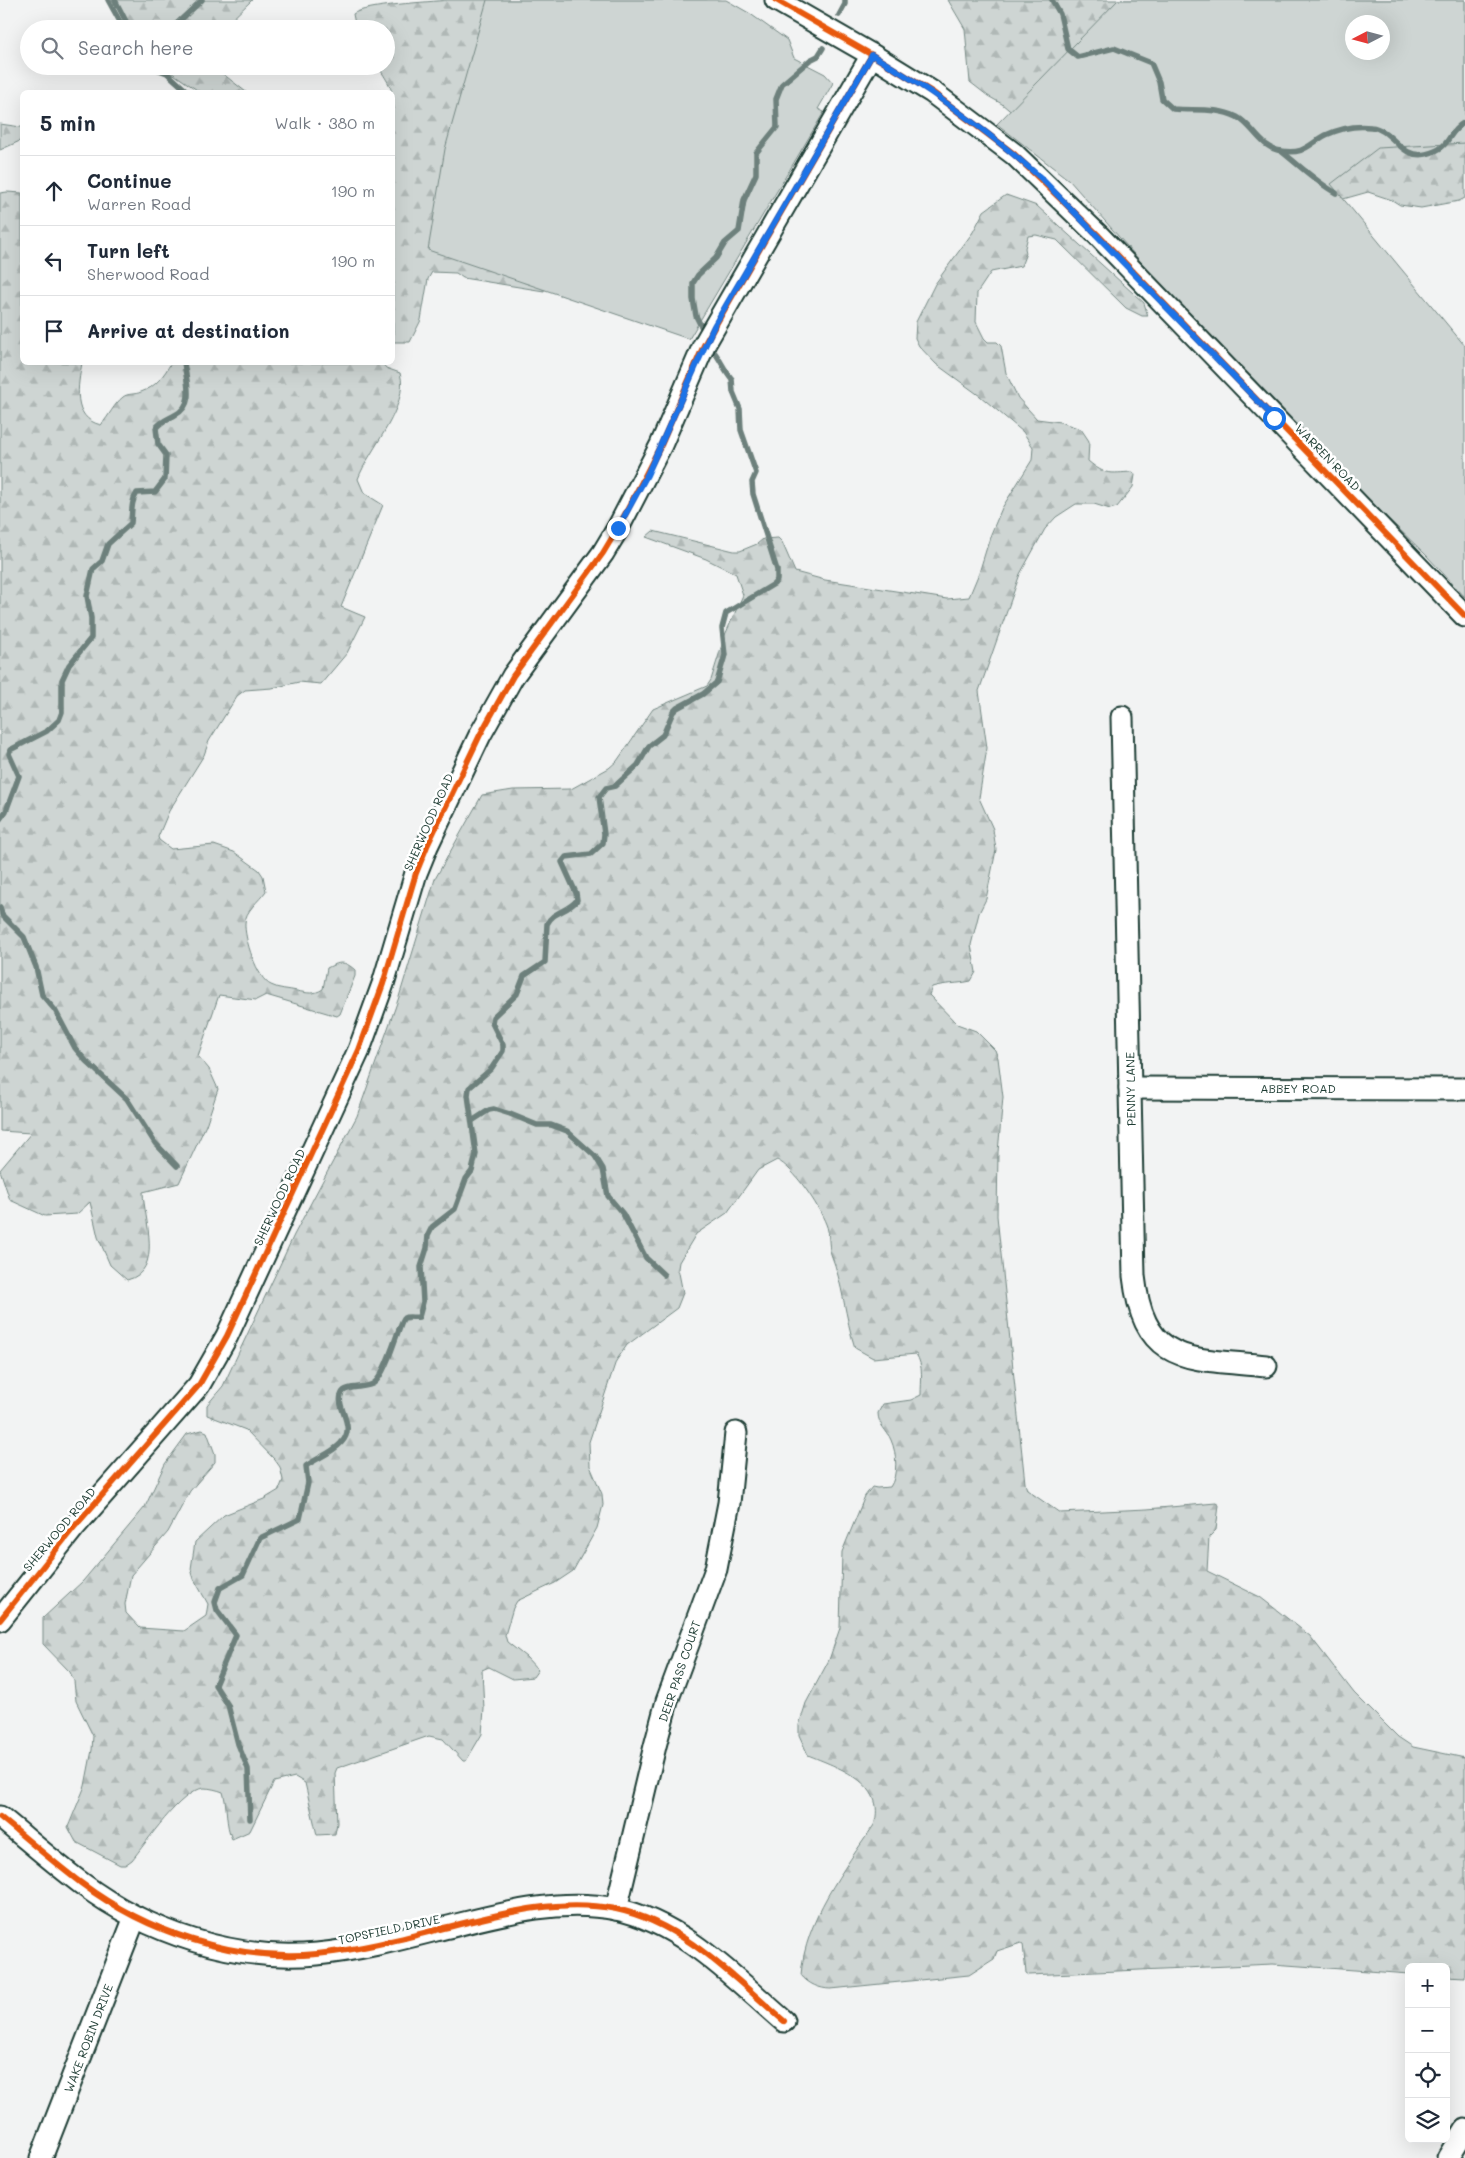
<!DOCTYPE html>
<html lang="en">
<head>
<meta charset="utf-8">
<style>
  :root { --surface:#fff; --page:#f2f2f3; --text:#1f2937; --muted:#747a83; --line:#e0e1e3 }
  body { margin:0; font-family:Mali,sans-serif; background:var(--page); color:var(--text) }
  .controls { position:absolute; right:15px; bottom:15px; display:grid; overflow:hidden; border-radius:8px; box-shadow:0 5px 20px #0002 }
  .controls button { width:45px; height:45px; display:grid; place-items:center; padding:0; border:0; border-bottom:1px solid var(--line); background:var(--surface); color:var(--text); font:25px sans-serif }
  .compass { position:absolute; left:1345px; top:15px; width:45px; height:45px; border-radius:50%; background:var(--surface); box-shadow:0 5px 20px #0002; rotate:264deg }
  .stop { position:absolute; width:15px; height:15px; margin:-11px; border:4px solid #1a73e8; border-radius:50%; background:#fff }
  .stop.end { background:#1a73e8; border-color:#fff; box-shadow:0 1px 5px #0008 }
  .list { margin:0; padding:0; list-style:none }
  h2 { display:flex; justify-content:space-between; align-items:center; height:65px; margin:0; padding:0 20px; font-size:21px }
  h2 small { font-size:16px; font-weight:400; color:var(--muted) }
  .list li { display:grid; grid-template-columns:32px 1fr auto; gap:15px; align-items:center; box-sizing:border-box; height:70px; padding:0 20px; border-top:1px solid var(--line) }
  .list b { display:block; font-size:19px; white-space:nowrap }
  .list p { margin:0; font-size:16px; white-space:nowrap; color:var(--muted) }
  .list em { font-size:16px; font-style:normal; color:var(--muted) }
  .icon { flex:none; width:28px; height:28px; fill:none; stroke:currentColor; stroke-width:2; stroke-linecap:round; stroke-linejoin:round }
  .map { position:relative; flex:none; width:1465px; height:2158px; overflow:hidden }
  .search { position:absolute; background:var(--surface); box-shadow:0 5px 20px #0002; left:20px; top:20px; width:375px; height:55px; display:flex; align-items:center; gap:12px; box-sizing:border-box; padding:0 18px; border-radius:28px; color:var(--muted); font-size:19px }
  .panel { position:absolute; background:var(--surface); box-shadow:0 5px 20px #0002; left:20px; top:90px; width:375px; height:275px; border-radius:8px }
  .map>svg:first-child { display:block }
</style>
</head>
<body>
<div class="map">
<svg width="1465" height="2158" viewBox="0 0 1465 2158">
  <defs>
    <pattern id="forest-firs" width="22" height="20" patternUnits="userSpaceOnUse" patternTransform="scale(1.25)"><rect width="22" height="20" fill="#ced5d3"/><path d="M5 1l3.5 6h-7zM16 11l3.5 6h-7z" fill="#b0b8b6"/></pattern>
  </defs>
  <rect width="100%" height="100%" fill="#f2f3f3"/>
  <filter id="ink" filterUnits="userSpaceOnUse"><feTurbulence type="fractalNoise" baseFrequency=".02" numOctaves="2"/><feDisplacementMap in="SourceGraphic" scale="10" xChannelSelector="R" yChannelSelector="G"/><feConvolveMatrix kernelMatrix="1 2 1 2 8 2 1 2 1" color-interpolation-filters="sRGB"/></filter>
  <g filter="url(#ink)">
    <!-- forest -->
    <g fill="url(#forest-firs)" stroke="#768984" fill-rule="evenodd">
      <polygon points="111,0 252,0 222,29 132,29"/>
      <path d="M448,0H707L548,279L544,291L463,278L456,273L432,272L428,279L421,320L410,342H393L392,105C396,91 385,78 378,66H386V29H356L353,14C364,5 430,2 448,0Z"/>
      <path d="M948,0H1465V198L1459,201L1421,208L1400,205L1392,200L1368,192L1322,205L1054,148L1002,104L988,96L970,82L965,29ZM1352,22H1382V52H1352Z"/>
      <polygon points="162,66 213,66 246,92 200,92"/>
      <polygon points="0,124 21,127 22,129 22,140 0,150"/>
      <path d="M7,192L22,193V362L82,363C78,385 71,418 101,425C109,416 114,404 123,397C128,393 135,395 141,392C156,387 164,375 171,363H382L386,368L400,373C410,406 369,449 358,479L364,493L383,505L341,607L365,617L347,653L321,684L299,682L272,688L245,690L237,696L209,741L204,755L169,811L158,837L159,840L171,849L214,845L234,852L259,870L263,876L266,891C259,901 245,911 245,923C244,938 257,979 271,985C278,989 289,989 297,991C307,993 314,995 323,989L327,968C339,962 344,960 355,970V976L340,1014L337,1016L266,995L256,1000L219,995L198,1056L209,1069L218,1089L206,1125L179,1183L143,1192C144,1219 164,1271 127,1280L110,1265L98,1237L90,1202L77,1214L45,1216L10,1200L0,1170L31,1133L0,1131V193Z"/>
      <path d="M1006,195L1037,206L1144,303L1148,316H1142L1126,308L1057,240L1036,235L1028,236L1025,248L1026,253L1021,266L991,272L977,293L976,322L984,338L988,342H997L1001,346L1006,373L1018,398L1037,419L1060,422L1081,429L1089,441L1088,461C1106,476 1109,473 1133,472L1135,475L1133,487L1117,507L1110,509L1094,504H1076L1056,517L1045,529L1020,574L979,691L987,748L979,798L993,829L996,850L986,899L979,913L971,945L976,972L971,981C958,984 945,983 932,987L929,995L957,1024L976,1031L995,1050L998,1058L1003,1097L998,1152L997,1216L1025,1483L1027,1490L1060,1513L1147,1509L1216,1503L1219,1505L1216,1530L1209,1537L1207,1571L1260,1597L1310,1636L1354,1693L1398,1737L1413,1747L1465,1758V1977L1446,1976V1967H1409V1974L1273,1964L1029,1975L1026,1973L1023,1944L1021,1943L997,1951L994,1959L969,1975L831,1989C820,1989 808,1984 801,1975C805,1920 844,1869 874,1825C888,1783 837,1767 808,1755L799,1735V1725L806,1703L829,1660L840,1628L842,1552L865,1496L872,1487L877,1488L890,1487C898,1476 897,1453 891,1440C887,1430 878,1425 878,1413L883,1404L911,1400L921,1395C921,1381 924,1366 916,1354L873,1358L855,1348C845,1317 843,1284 831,1254C828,1245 830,1233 826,1224C819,1206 794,1168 777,1160L758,1170L727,1213L696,1234L679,1262L678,1268L683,1293L677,1308L627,1345L616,1361L589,1442L590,1466L602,1494L603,1505L597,1528L573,1571L555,1583L517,1601L513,1608L505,1635L507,1642L526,1657L538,1670L533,1677L513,1679L489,1667L482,1670L484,1709L482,1734L466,1761H463L443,1739L429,1736L337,1768L335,1773L337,1823L335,1834L317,1835L305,1783L295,1777L274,1782L250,1831L232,1839C225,1824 228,1808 223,1792C218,1790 210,1788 204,1788C181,1790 146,1843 132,1860L125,1865H120L76,1842L68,1827L85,1786L92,1750L93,1736L76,1701L74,1681L70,1672L43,1644V1618L83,1581L145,1507L165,1464L187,1434L202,1430L207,1432L215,1454V1462L190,1491L168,1532L131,1575L125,1604L126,1613L140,1628L184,1631L206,1616L208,1604L194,1579L191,1569L195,1542L224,1515L264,1499L279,1490L283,1480L280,1467L275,1460L246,1430L207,1415V1405L223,1386L294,1235L357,1116L399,997L435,879L482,795L513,790L571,789L609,768L617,761L653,709L707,686L711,680L725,635L743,595L736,574L706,559L646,537L653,531L734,551H740L757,544L763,539L778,538L782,542L795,572L825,580L947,599L969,597L979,573L991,534L1002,508L1032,460L1033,447L1023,432L980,396L936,364L919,346L915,338L916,322L935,284L973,232L984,211Z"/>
    </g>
    <!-- green -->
    <g fill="#ced5d3" stroke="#768984" fill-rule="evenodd">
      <polygon points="487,0 726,0 749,13 787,40 794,58 825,74 833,83 818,109 824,112 689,339 428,250 445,149"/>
      <path d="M1118,0H1465V143L1378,148L1331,184L1465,346V597L1426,555L1312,445L1191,319L1069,180L997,124ZM1352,22H1382V52H1352Z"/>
    </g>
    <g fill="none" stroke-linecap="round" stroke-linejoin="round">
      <!-- stream -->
      <g stroke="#6d807b" stroke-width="5.5">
        <polyline points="108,0 124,29"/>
        <polyline points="115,0 130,29"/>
        <path d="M1052,0L1060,14L1068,49L1078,57L1114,48L1151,63L1159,82L1162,99L1173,109C1194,111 1217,107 1237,117C1254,126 1259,147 1281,151C1305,155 1309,144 1326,135C1339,129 1356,125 1371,127C1393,129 1400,160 1426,154C1453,148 1445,133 1465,122"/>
        <polyline points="839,15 845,4 845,0"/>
        <polyline points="171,29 202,0"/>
        <polyline points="149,66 167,73 188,92"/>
        <path d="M1281,151C1299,165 1316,182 1336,193"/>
        <polyline points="702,328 696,316 693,299 693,283 698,275 716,258 725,243 739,231 744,200 756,174 756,153 777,127 776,99 782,84 810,60 818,56 823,48"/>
        <path d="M0,819L6,811L19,776L9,754L10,750L47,731L59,720L62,712V680L69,665L91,638V618L87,596L93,569L102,561L108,544L131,523C132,512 131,501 137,493L155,492L165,479L166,455L158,444L156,428C161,421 168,419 175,415C196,405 186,381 184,362"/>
        <polyline points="0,907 2,915 24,937 36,967 42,995 55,1010 75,1048 86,1061 127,1099 155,1143 177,1166"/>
        <polyline points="472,1121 489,1110 494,1109 510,1114 537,1125 551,1125 567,1131 595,1156 603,1169 608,1196 623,1214 646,1258 664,1275"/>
        <path d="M250,1819L248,1769L238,1744L228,1705L215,1685L236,1635L217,1610L215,1602L220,1588L243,1575L260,1538L300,1519L308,1483L306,1466C317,1458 332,1453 341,1443C358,1426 334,1407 342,1393C346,1385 367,1389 374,1383C387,1374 400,1320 404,1318C408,1316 414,1318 419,1317L423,1302L421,1267L427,1248L428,1235L432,1227L455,1209L466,1179L472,1171L476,1154L468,1095L469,1088L491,1069L503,1051V1045L492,1023L493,1017L517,994L524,976L545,962L547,924C553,911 568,912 577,900L576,893L562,862L566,857L591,854L603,843L604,834L599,797L606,788L615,786L638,765L649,746L663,735L673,712L677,708L703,694L717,682L725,655L722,628L726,613L774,584L777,580V570L753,494L752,482L756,473L741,430L740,409L733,392L732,379C724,370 720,358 712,349"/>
      </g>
      <!-- minor casing -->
      <g stroke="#1f3d34" stroke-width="25">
        <g id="minor">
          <polyline points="776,0 872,55 932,92 1014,154 1099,236 1465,616"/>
          <path d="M1122,717L1134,1276C1144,1367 1191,1358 1266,1366"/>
          <polyline points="1130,1088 1465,1089"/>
          <polyline points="0,1620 75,1526 199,1385 227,1336 359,1050 383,984 416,873 427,846 480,735 513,676 603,553 618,528 661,445 704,345 872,55"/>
          <path d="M0,1817C27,1839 53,1862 81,1883C146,1932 235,1962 317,1954C357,1950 397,1940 436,1930C494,1916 555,1897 616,1909C683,1923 734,1978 784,2021"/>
          <polyline points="616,1909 655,1746 667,1701 716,1569 729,1503 736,1433"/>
          <polyline points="41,2158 135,1917"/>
          <polyline points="1448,2158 1465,2130"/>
        </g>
      </g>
      <!-- minor -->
      <use href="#minor" stroke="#fff" stroke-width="21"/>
      <!-- cycleway casing -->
      <g stroke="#fff" stroke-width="9">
        <g id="cycleway">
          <polyline points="776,0 872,55 932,92 1014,154 1099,236 1465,616"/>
          <polyline points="0,1620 75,1526 199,1385 227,1336 359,1050 383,984 416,873 427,846 480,735 513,676 603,553 618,528 661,445 704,345 872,55"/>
          <path d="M0,1817C27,1839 53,1862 81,1883C146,1932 235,1962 317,1954C357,1950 397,1940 436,1930C494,1916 555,1897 616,1909C683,1923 734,1978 784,2021"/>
        </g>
      </g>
      <!-- cycleway -->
      <use href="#cycleway" stroke="#e8590c" stroke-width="6"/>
    </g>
  </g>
  <g fill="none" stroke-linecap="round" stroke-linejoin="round" filter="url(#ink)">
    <!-- route -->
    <path stroke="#1a73e8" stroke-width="6" d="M618,528L647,475L714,326L872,55C933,91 988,131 1041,178L1274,418"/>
  </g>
  <g text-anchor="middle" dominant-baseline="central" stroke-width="5" stroke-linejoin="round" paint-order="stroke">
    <!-- street labels -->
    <g font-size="12" fill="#1f3d34" stroke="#fff">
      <text transform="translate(1328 457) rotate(46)">WARREN ROAD</text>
      <text transform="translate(428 822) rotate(-66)">SHERWOOD ROAD</text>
      <text x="1298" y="1088">ABBEY ROAD</text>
      <text transform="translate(1130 1089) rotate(-91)">PENNY LANE</text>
      <text transform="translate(279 1197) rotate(-65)">SHERWOOD ROAD</text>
      <text transform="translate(59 1529) rotate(-50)">SHERWOOD ROAD</text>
      <text transform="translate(679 1671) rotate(-71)">DEER PASS COURT</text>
      <text transform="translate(389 1929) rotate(-12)">TOPSFIELD DRIVE</text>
      <text transform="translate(88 2038) rotate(-69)">WAKE ROBIN DRIVE</text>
    </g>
  </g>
</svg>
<div class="controls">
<button>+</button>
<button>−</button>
<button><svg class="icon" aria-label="locate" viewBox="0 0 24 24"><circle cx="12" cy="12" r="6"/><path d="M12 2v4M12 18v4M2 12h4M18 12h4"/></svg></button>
<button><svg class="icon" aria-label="layers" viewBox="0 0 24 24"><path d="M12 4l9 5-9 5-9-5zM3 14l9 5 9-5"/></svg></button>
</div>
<svg class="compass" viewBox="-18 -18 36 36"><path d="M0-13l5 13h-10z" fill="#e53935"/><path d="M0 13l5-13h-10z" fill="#747a83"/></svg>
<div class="stop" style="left:1274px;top:418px"></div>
<div class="stop end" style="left:618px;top:528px"></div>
<div class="search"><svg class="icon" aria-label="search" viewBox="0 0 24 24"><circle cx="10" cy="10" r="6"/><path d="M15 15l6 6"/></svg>Search here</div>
<section class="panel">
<h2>5 min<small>Walk · 380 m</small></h2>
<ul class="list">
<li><svg class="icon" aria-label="ahead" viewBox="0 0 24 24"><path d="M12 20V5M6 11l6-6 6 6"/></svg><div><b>Continue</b><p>Warren Road</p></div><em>190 m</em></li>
<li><svg class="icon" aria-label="left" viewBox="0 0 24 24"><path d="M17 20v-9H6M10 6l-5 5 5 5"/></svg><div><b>Turn left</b><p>Sherwood Road</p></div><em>190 m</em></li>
<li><svg class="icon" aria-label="arrive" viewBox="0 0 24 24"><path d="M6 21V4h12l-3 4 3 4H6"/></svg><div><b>Arrive at destination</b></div></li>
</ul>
</section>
</div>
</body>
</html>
